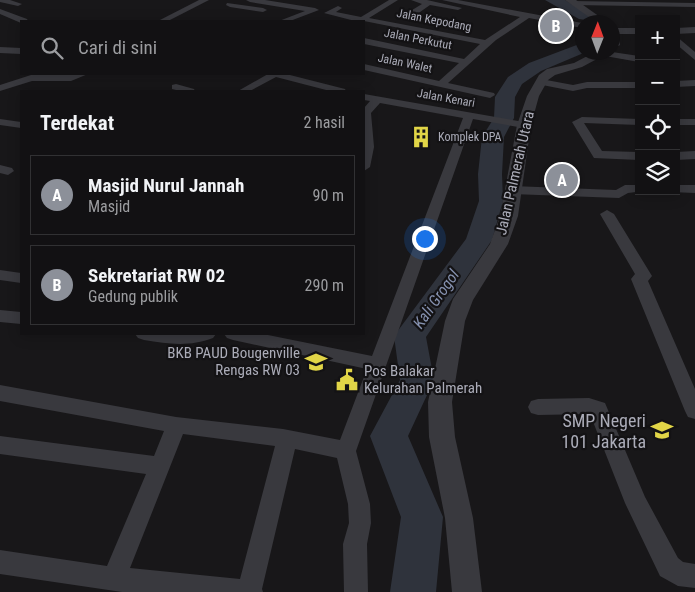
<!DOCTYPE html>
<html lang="id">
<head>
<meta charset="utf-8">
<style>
  :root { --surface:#121113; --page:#1b1a1c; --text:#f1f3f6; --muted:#9c9da0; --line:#313133; --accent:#8c9099 }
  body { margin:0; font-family:"Roboto Condensed",sans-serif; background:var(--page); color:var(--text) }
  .controls { position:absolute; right:15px; top:15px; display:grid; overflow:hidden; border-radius:0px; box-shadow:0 2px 12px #0003 }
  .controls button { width:45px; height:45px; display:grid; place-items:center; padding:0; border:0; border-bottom:1px solid var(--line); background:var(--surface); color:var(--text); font:25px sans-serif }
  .compass { position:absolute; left:575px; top:15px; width:45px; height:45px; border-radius:50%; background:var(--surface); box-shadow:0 2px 12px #0003; rotate:1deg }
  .you { position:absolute; left:424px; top:238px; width:18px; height:18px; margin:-12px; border:4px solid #fff; border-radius:50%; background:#1a73e8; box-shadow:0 0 0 8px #1a73e833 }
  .badge { display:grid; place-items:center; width:32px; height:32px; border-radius:50%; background:var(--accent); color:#fff; font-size:16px; font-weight:700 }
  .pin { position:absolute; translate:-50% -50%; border:2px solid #fff; box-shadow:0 1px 5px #0006 }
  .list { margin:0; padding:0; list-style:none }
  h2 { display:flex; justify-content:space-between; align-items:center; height:65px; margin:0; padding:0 20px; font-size:21px }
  h2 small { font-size:16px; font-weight:400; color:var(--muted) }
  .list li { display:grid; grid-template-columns:32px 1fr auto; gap:15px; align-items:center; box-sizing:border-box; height:80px; margin:0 10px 10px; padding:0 10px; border:1px solid var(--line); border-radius:0px }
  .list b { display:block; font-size:19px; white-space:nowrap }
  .list p { margin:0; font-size:16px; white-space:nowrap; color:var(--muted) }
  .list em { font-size:16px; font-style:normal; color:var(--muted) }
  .icon { flex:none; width:28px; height:28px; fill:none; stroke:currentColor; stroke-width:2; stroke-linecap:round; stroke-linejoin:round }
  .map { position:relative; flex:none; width:695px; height:592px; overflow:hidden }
  .search { position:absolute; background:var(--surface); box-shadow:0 2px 12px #0003; left:20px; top:20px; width:345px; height:55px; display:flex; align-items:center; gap:12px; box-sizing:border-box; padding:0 18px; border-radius:0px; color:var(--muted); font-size:19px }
  .panel { position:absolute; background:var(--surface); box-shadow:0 2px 12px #0003; left:20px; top:90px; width:345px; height:245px; border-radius:0px }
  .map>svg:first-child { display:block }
</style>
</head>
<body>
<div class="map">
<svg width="695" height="592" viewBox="0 0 695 592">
  <rect width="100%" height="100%" fill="#181719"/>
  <!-- water -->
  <polygon fill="#2f333c" points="545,0 565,0 600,22 579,19"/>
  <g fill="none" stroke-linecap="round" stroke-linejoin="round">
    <!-- river -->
    <polygon fill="#2f333c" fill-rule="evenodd" points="582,43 582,52 586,52 541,71 522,84 515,97 514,118 504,137 502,174 503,201 492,240 426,337 434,380 408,436 443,517 436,592 390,592 401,517 370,436 400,380 394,336 466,239 479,201 478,174 482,137 494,118 495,97 508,77 529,63"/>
    <!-- minor -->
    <g fill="#39393e" fill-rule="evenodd">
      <polygon points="0,0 10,0 22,4 18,6 0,2"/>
      <polygon points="199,0 209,0 168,21 158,21"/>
      <polygon points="246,0 265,0 315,8 319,10 290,21 279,21 305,11 250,2"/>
      <polygon points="389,0 398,0 369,18 485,40 520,17 442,0 458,0 582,23 582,28 529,18 496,40 448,83 494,93 495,95 490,98 364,70 364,64 439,81 459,63 364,44 364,38 464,59 480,44 364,21 355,21 324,13 338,6 342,8 336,12 361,17"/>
      <polygon points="411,0 427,0 462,8 458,10 430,5 410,19 404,19 404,15 422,4"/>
      <polygon points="572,1 695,3 695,7 575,5 571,3"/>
      <polygon points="227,3 263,8 267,10 263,12 230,7 226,5"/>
      <polygon points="0,9 27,19 28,21 21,23 0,14"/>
      <polygon points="695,27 695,33 676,34 676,28"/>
      <rect x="612" y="28" width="27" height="6"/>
      <polygon points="676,36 695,52 695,60 676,44"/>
      <polygon points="0,47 21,48 21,54 0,53"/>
      <polygon points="612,52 639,56 639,62 605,56 600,53"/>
      <polygon points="88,74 71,81 32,81 0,91 0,85 31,75"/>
      <polygon points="268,74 286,74 345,89 346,91 330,91 276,77 250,91 238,91"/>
      <polygon points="541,79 573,85 587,82 639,82 639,88 587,88 573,91 537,84 537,80"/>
      <polygon points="695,80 695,86 676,87 676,81"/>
      <polygon points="176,84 194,89 195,91 180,91 172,89 172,85"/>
      <path d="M364,94L524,122L530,125L524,128L473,119L356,451L370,504L371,523L367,544L368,592H344L343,544L349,523L348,504L337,458L295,449L262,589L263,592H122L0,574V550L107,566L146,474L0,454V436L154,456L164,431L0,401V385L176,417L283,429L340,440L367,369L233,340L227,338L224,334H263L372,356L463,118L380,103L371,113L374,147L370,167L364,171V108L370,101L364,100ZM183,434L275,446L240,579L130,568Z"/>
      <polygon points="582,117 639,119 639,125 584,123 602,151 639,152 639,160 594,158 572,122"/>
      <polygon points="0,119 21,122 21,128 0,125"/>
      <rect x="676" y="119" width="19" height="6"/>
      <polygon points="695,151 695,159 676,160 676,152"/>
      <polygon points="0,165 12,168 14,171 8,175 0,173"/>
      <polygon points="625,185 639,185 639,191 644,191 628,193 619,198 512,194 505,190 512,186 616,190"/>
      <polygon points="676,185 695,185 695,193 671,192 676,191"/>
      <polygon points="607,210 614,214 652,276 648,281 695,389 695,419 688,417 685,411 631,279 635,274 600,214"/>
      <polygon points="0,270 21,273 21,283 0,280"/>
      <polygon points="0,310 21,312 21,324 0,322"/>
      <path d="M135,334H216L213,338C189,347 169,344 144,340L138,338Z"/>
      <polygon points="589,398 605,403 645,497 678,558 683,562 695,564 695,588 678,586 660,576 625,503 590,414 538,415 531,413 528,407 531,401 538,399"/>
    </g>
    <!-- tertiary -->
    <g fill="#39393e" fill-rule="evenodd">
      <polygon points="565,0 576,0 607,22 596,22"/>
      <polygon points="612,27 617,30 620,45 612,50"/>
      <polygon points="595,52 610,52 582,67 555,75 548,80 539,96 531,125 518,216 508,244 473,300 465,321 452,402 455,437 473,518 482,592 452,592 445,518 429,437 428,402 445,321 453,299 490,244 500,216 517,125 527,96 539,75 547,69 574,63"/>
    </g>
  </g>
  <!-- icons -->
  <defs>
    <g id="building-bare" transform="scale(1.725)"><path d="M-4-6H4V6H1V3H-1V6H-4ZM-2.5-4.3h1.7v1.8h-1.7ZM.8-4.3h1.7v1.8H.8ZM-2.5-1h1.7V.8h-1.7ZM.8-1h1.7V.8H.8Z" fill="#e1d547" stroke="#131214" stroke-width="2.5" paint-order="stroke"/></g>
    <g id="school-bare" transform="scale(1.725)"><path d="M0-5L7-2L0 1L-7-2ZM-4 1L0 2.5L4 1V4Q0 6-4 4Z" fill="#e1d547" stroke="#131214" stroke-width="2.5" paint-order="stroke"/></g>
    <g id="civic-bare" transform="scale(1.725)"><path d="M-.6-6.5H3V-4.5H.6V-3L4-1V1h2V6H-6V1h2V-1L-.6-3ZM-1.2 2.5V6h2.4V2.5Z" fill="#e1d547" stroke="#131214" stroke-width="2.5" paint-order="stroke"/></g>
  </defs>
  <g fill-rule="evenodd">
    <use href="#building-bare" x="421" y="137"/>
    <use href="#school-bare" x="316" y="362"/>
    <use href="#civic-bare" x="347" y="380"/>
    <use href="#school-bare" x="662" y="430"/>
  </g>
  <g text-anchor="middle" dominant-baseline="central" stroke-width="4.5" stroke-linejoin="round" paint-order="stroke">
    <!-- far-street labels -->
    <g font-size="12" fill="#abacb8" stroke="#131214">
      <text transform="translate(434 20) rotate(11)">Jalan Kepodang</text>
      <text transform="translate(418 39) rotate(11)">Jalan Perkutut</text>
      <text transform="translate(405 63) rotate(12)">Jalan Walet</text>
      <text transform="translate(446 98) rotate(10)">Jalan Kenari</text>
    </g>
    <!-- far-poi labels -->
    <g font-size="12" fill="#abacb8" stroke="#131214" text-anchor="start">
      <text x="438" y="137">Komplek DPA</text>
    </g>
    <!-- street labels -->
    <g font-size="15" fill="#abacb8" stroke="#131214">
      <text transform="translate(515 173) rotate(-77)">Jalan Palmerah Utara</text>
    </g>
    <!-- poi labels -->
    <g font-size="15" fill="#abacb8" stroke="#131214" text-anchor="end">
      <text x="300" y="353">BKB PAUD Bougenville<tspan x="300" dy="17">Rengas RW 03</tspan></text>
      <text x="364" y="371" text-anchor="start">Pos Balakar<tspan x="364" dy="17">Kelurahan Palmerah</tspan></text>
    </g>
    <!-- water labels -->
    <g font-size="16" font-style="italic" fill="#8591af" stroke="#131214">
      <text transform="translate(436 299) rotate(-55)">Kali Grogol</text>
    </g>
    <!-- near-poi labels -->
    <g font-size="18" fill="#abacb8" stroke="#131214" text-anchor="end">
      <text x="646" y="420">SMP Negeri<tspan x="646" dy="21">101 Jakarta</tspan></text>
    </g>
  </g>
</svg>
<div class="controls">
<button>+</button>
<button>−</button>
<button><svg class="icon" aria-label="locate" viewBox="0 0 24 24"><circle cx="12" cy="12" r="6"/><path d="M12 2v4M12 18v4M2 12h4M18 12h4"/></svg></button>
<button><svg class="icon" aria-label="layers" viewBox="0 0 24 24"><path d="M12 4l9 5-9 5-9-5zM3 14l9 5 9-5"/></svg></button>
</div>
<svg class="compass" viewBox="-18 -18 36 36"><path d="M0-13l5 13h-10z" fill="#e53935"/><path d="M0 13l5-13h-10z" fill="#9c9da0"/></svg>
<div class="you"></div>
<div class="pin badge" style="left:562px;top:180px">A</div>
<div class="pin badge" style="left:556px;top:26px">B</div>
<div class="search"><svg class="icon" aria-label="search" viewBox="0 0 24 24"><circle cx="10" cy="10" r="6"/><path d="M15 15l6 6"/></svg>Cari di sini</div>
<section class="panel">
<h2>Terdekat<small>2 hasil</small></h2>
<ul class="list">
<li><span class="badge">A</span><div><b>Masjid Nurul Jannah</b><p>Masjid</p></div><em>90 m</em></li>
<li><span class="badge">B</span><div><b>Sekretariat RW 02</b><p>Gedung publik</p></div><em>290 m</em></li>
</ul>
</section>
</div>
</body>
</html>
